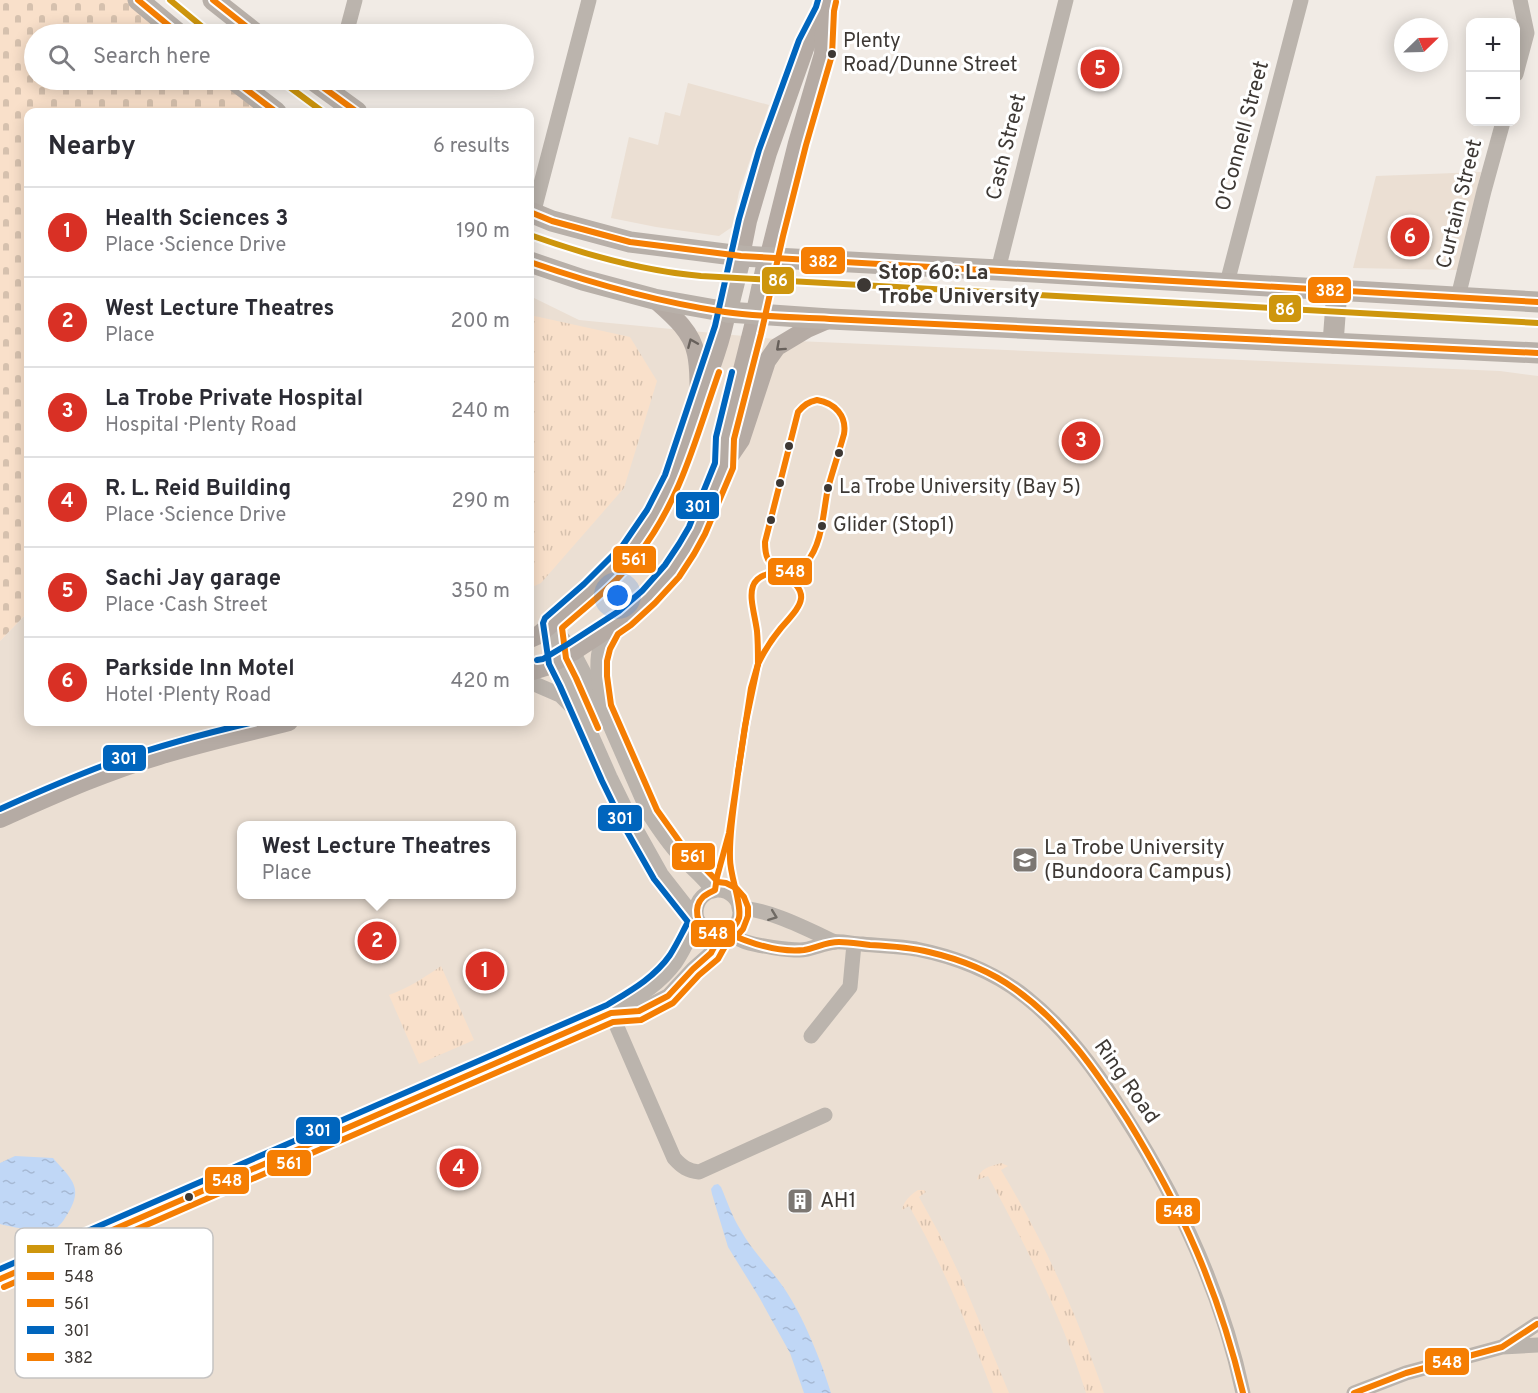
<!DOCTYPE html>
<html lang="en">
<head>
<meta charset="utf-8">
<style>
  :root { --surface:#fff; --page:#f7f7f7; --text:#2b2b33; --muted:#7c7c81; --line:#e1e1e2; --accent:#d93025 }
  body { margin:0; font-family:Overpass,sans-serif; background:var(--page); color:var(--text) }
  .controls { position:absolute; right:18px; top:18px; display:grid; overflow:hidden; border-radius:12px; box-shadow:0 3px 15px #0003 }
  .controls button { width:54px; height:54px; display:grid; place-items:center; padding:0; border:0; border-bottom:2px solid var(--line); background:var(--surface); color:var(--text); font:30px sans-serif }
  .compass { position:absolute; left:1394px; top:18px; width:54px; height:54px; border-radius:50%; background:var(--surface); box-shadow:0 3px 15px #0003; rotate:67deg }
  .you { position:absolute; left:618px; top:596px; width:21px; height:21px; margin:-15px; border:4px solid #fff; border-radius:50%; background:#1a73e8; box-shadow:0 0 0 9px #1a73e833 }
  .badge { display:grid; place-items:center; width:39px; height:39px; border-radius:50%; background:var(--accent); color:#fff; font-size:20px; font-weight:700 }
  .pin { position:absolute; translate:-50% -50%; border:3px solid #fff; box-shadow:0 2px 6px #0006 }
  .popup { position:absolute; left:237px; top:821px; width:279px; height:78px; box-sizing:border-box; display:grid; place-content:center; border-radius:12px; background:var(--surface); filter:drop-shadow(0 2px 4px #0005); font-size:20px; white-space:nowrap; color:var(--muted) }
  .popup b { font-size:22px; color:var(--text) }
  .popup::after { content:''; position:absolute; left:50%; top:100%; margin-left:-12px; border:12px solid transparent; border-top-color:var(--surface) }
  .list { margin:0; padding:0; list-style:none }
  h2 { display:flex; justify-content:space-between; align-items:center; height:78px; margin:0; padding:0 24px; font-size:26px }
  h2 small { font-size:20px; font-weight:400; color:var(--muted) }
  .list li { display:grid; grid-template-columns:39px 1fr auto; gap:18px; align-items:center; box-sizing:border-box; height:90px; padding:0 24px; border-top:2px solid var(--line) }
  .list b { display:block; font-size:22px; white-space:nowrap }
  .list p { margin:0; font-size:20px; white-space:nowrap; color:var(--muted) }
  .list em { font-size:20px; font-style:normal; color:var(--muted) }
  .icon { flex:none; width:33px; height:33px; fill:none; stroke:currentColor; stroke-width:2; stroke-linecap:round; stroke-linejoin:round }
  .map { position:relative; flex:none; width:1538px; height:1393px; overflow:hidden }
  .search { position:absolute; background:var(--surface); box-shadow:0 3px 15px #0003; left:24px; top:24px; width:510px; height:66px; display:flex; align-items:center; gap:15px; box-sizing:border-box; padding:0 21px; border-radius:33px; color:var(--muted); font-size:22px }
  .panel { position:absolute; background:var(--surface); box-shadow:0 3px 15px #0003; left:24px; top:108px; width:510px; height:618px; border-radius:12px }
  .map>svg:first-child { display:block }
</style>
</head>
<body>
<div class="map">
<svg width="1538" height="1393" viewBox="0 0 1538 1393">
  <defs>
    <pattern id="grass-tufts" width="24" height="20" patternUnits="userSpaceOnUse" patternTransform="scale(1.5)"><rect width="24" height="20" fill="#f9e0ca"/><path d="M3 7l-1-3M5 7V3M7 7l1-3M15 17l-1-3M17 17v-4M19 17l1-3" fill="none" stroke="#d6c1ae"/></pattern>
    <pattern id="cemetery-stones" width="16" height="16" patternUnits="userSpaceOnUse" patternTransform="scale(1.5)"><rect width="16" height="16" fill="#f9e0ca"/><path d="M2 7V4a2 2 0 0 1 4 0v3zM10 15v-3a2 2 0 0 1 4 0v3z" fill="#d6c1ae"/></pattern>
    <pattern id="water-ripples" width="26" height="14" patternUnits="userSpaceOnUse" patternTransform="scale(1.5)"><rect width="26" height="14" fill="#c0d7f6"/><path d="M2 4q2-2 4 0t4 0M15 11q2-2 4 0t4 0" fill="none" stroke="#a6b9d4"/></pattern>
  </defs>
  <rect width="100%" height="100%" fill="#f1ebe5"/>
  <!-- built -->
  <g fill="#ebdfd3" fill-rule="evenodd">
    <polygon points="688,83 769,105 739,192 732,227 719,236 656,227 611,218 629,137 658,145 665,112 680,116"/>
    <polygon points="1481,172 1459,270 1353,268 1376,176"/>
    <path d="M530,296L579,320L796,341L1500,371L1538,376V1393H0V641L28,612V722H530ZM242,826H512V894H242Z"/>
  </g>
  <!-- grass -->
  <g fill="url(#grass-tufts)">
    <polygon points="530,315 630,337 657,381 624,488 541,583 530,588"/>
    <path d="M441,966L474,1040L419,1064L389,995C408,988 424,978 441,966Z"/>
    <path d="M1001,1163L1008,1166L1001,1170C1044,1241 1077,1315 1104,1393H1086C1062,1317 1026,1246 988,1176L977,1180C979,1169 990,1166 1001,1163Z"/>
    <path d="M918,1190H924L926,1192L919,1197L945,1244L963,1282L1009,1393H993C969,1329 943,1265 909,1206L902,1210C903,1202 911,1194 918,1190Z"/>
  </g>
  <!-- cemetery -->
  <polygon fill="url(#cemetery-stones)" points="0,0 129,0 169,34 34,34 34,80 221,80 260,112 28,112 28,612 0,641"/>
  <!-- water -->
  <g fill="url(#water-ripples)">
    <path d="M15,1156L53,1158C73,1181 85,1188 65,1218C62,1224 54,1231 47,1232C41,1233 8,1226 0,1224V1163Z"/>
    <path d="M718,1184L721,1187C727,1201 732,1216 740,1229C752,1251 770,1268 784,1288C803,1316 821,1360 831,1393H804L790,1353L759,1297L728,1247L712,1194L711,1189L714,1185Z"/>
  </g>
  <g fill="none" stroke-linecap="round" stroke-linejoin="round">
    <!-- minor -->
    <g stroke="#bbb4ad" stroke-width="15">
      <polyline points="346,34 355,0"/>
      <polyline points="1516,74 1527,33 1520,0"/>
      <polyline points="533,214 589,0"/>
      <polyline points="998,270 1066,0"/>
      <polyline points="1227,283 1301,0"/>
      <polyline points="1458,297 1484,191 1503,122"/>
      <polyline points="552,624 557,661 568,682 610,777 633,824 661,874 686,906 696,917"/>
      <path d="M553,626L573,652L602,707L649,814C658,828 668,843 680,856C691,868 704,877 713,891"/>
      <polyline points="530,682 560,695 579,714"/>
      <path d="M601,697C599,681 595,661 601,645C603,639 608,633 611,628"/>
      <circle cx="718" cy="912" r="22"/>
      <path d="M739,908C769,909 807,929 835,942"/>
      <path d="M725,932C732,935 739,940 746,942C759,946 786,950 800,950C811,950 823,943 835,942C843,941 853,944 862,944C880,946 898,946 916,949C956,957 995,972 1027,998C1066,1029 1096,1070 1122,1112C1177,1197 1222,1293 1243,1393"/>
      <path d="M611,1013L674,1158C682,1167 688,1171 699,1172L825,1115"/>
      <polyline points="614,1013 639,1011 668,996 693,969 711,953 721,934"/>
      <polyline points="811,1036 850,987 854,944"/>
      <path d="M0,1279L611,1013C635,998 658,986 675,963C684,951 689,935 699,922"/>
      <polyline points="1505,1345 1537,1324"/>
      <polyline points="1354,1393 1406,1373 1502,1347 1538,1345"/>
    </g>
    <!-- major -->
    <g stroke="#b5aba4" stroke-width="18">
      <polyline points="741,256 748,221 768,153 807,43 824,11"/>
      <polyline points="768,259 797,143 823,54 825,10 827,0"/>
      <path d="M654,299C671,314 692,331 696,354C699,367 698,380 699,393"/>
      <polyline points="724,465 741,440 767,361 777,347 807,329 830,319"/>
      <path d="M530,639L537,636C569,609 601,584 628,552C666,508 680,457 698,404C709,374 721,344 727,312"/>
      <polyline points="530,672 546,667 573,652 625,618 648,597 672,571 687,549 697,531 724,465 725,438 756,314"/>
      <path d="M0,819C52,796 104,772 159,756C202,743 246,733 289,722"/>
    </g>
    <!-- highway -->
    <g stroke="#b8b0a9" stroke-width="21">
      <polyline points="138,0 179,34"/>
      <polyline points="213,0 256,34"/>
      <polyline points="234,80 276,112"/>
      <polyline points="313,80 357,112"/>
      <polyline points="530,212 552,221 630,242 741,256 998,270 1538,302"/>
      <polyline points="530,262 583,280 654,299 727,312 830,319 1538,353"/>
      <polyline points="727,312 741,256"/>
      <polyline points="756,314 768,259"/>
      <polyline points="1333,343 1337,290"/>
    </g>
    <!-- bus-1 casing -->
    <g stroke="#fff" stroke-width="10">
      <g id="bus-1">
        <path d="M817,400C835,403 847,416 844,434C839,452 833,470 828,488C823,511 823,544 806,563C800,571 791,572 781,572C768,563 765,558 765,542L798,412C804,405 808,402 817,400Z"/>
        <path d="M758,664C758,653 758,642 757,631C753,602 739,574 781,572"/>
        <path d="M758,664C764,651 772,639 781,628C801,605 814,594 781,572"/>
        <path d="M738,773C735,801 729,830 730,859C730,876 742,904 739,918C735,930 720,937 709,932C696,925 693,907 703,897C706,894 711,892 715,890L717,877L729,833Z"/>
        <polyline points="738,773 751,688 758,664"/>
        <polyline points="738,773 745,726 758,664"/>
        <path d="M725,932C749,943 777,953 804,950C816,948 826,942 839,942C849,942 860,944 870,945C890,946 909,947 929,952C959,959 990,971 1015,989C1063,1023 1096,1071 1127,1119C1182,1208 1219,1292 1243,1393"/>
        <polyline points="0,1279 611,1013 639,1011 668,996 693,969 711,953 721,934"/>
        <polyline points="1354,1393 1406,1373 1502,1347 1537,1324"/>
      </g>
    </g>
    <!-- bus-2 casing -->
    <g stroke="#fff" stroke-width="10">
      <g id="bus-2">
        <path d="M598,728L576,678L566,658L562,628C588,605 617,583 638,555C681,500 696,437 719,372"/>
        <polyline points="4,1287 613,1022 641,1020 673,1003 699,975 718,959 728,941 736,937 743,929 748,916 748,907 744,897 736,888 726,883 718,882 682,845 657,810 611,705 607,676 607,661 610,649 618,634 631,625 655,603 679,577 694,554 705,534 733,468 734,439 761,334 783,236 806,145 832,55 834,11 836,2"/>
      </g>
    </g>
    <!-- bus-3 casing -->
    <g stroke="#fff" stroke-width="10">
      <g id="bus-3">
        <polyline points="537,660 543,659 568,644 619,611 642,591 665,565 679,544 689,527 715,463 716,437 732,372"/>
        <path d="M0,809C38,792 76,775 116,761C161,745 207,733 254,722"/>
        <path d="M0,1269L607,1005C630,991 654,978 670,955C677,944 682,933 688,922L654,879L625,828L602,781L560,686L549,664L543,623L545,618L584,584L623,545L647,510L665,475L715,326L739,219L759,150L799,40L816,7L818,0"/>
      </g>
    </g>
    <!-- bus-4 casing -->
    <g stroke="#fff" stroke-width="10">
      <g id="bus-4">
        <polyline points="138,0 179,34"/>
        <polyline points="213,0 256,34"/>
        <polyline points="234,80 276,112"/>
        <polyline points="313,80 357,112"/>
        <polyline points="530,212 552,221 630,242 741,256 1538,302"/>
        <path d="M530,262C594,284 658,302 725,312C759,317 795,317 830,319L1538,353"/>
      </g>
    </g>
    <!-- bus-1 -->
    <use href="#bus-1" stroke="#f57e03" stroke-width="6"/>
    <!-- bus-2 -->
    <use href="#bus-2" stroke="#f57e03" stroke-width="6"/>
    <!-- bus-3 -->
    <use href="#bus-3" stroke="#0065bd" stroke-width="6"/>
    <!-- bus-4 -->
    <use href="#bus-4" stroke="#f57e03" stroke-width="6"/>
    <!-- tram-1 casing -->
    <g stroke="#fff" stroke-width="10">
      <g id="tram-1">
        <polyline points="170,0 211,34"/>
        <polyline points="280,80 323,112"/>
        <path d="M530,235C586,255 642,271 701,276L1538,323"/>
      </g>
    </g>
    <!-- tram-1 -->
    <use href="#tram-1" stroke="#ce960d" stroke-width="6"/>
  </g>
  <!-- one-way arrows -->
  <defs><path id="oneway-chevron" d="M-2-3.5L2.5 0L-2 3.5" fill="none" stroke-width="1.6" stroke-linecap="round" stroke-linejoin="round" transform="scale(1.5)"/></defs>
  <g stroke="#67605b">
    <use href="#oneway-chevron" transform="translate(692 343) rotate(-113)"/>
    <use href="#oneway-chevron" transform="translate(780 347) rotate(138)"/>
  </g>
  <use stroke="#6f6a64" href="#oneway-chevron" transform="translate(773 916) rotate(21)"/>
  <!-- icons -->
  <defs>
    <g id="university-square" transform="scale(1.35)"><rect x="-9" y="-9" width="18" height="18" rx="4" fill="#7c7772" stroke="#fff"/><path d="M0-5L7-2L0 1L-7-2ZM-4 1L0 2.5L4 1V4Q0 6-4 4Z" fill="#fff"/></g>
    <g id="building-square" transform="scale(1.35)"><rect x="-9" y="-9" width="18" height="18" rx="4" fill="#7c7772" stroke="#fff"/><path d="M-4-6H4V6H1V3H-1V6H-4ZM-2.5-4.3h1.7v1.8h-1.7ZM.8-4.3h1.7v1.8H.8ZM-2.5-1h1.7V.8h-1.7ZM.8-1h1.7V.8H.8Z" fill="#fff"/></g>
  </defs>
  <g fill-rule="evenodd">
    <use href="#university-square" x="1025" y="860"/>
    <use href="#building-square" x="800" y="1201"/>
  </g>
  <!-- markers -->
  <g fill="#3d3834" stroke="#fff" stroke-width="2">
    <circle cx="832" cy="54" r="5"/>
    <circle cx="864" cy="285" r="8"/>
    <circle cx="789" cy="446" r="5"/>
    <circle cx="839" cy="453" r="5"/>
    <circle cx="780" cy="483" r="5"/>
    <circle cx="828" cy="488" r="5"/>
    <circle cx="771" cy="520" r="5"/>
    <circle cx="822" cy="526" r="5"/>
    <circle cx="189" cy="1197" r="5"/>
  </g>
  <g text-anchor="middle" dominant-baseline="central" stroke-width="6" stroke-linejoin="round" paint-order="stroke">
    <!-- bus labels -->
    <g font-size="20" fill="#3d3834" stroke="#fff" text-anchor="start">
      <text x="843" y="42">Plenty<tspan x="843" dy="24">Road/Dunne Street</tspan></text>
      <text x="839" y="488">La Trobe University (Bay 5)</text>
      <text x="833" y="526">Glider (Stop1)</text>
    </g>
    <!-- street labels -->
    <g font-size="21" fill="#3d3834" stroke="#fff">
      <text transform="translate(1243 136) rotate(-75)">O'Connell Street</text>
      <text transform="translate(1007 147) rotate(-76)">Cash Street</text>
      <text transform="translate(1460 204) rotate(-76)">Curtain Street</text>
      <text transform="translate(1126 1082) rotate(55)">Ring Road</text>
    </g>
    <!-- stop labels -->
    <g font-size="21" font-weight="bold" fill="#3d3834" stroke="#fff" text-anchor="start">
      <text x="878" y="273">Stop 60: La<tspan x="878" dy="24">Trobe University</tspan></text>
    </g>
    <!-- poi labels -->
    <g font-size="21" fill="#3d3834" stroke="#fff" text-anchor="start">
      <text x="1044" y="848">La Trobe University<tspan x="1044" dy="24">(Bundoora Campus)</tspan></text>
      <text x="820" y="1201">AH1</text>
    </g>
  </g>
  <!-- legend -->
  <rect x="15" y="1228" width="198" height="150" rx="9" fill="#fff" stroke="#c5c3c2" stroke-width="1.5"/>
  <rect x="27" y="1245" width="27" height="8" fill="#ce960d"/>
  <rect x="27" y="1272" width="27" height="8" fill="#f57e03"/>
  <rect x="27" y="1299" width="27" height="8" fill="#f57e03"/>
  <rect x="27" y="1326" width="27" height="8" fill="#0065bd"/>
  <rect x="27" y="1353" width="27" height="8" fill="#f57e03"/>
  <g font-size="16" fill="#3d3834">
    <text x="64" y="1255">Tram 86</text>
    <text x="64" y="1282">548</text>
    <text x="64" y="1309">561</text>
    <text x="64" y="1336">301</text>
    <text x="64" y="1363">382</text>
  </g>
  <g stroke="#fff" stroke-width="2">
    <rect x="800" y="246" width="46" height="29" rx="6" fill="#f57e03"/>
    <rect x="761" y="266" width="34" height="29" rx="6" fill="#ce960d"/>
    <rect x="1307" y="276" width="45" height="28" rx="6" fill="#f57e03"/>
    <rect x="1268" y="294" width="34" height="29" rx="6" fill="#ce960d"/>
    <rect x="675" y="491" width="45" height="29" rx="6" fill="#0065bd"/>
    <rect x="612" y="545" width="45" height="29" rx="6" fill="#f57e03"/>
    <rect x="767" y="557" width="46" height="29" rx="6" fill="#f57e03"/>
    <rect x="102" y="744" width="45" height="28" rx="6" fill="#0065bd"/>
    <rect x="597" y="804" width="46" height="28" rx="6" fill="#0065bd"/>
    <rect x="671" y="842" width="45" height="29" rx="6" fill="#f57e03"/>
    <rect x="690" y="919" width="46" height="29" rx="6" fill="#f57e03"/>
    <rect x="295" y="1116" width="46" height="29" rx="6" fill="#0065bd"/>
    <rect x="266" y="1149" width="46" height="28" rx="6" fill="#f57e03"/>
    <rect x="204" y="1166" width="46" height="29" rx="6" fill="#f57e03"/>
    <rect x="1155" y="1197" width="46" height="28" rx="6" fill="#f57e03"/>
    <rect x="1424" y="1347" width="46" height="29" rx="6" fill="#f57e03"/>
  </g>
  <g font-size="16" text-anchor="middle" font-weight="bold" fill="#fff">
    <text x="823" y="267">382</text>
    <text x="778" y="286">86</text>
    <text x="1330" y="296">382</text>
    <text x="1285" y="315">86</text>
    <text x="698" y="512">301</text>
    <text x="634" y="565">561</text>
    <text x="790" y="577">548</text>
    <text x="124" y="764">301</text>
    <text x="620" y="824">301</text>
    <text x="693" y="862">561</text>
    <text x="713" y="939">548</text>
    <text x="318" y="1136">301</text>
    <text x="289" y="1169">561</text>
    <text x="227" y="1186">548</text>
    <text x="1178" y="1217">548</text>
    <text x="1447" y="1368">548</text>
  </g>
</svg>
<div class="controls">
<button>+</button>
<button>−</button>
</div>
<svg class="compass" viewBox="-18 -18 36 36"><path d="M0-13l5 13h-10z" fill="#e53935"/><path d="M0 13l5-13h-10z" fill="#7c7c81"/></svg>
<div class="you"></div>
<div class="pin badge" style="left:485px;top:971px">1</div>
<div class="pin badge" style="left:377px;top:941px">2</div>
<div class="popup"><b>West Lecture Theatres</b>Place</div>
<div class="pin badge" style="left:1081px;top:441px">3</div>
<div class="pin badge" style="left:459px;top:1168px">4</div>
<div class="pin badge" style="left:1100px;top:69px">5</div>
<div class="pin badge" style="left:1410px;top:237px">6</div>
<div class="search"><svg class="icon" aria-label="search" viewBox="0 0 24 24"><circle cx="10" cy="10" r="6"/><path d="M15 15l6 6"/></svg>Search here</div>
<section class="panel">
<h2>Nearby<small>6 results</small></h2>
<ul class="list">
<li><span class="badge">1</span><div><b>Health Sciences 3</b><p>Place · Science Drive</p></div><em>190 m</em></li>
<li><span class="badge">2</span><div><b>West Lecture Theatres</b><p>Place</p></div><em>200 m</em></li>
<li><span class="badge">3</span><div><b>La Trobe Private Hospital</b><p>Hospital · Plenty Road</p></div><em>240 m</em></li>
<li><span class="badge">4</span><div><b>R. L. Reid Building</b><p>Place · Science Drive</p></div><em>290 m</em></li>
<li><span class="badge">5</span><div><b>Sachi Jay garage</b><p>Place · Cash Street</p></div><em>350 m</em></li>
<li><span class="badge">6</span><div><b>Parkside Inn Motel</b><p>Hotel · Plenty Road</p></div><em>420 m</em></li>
</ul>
</section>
</div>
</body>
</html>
